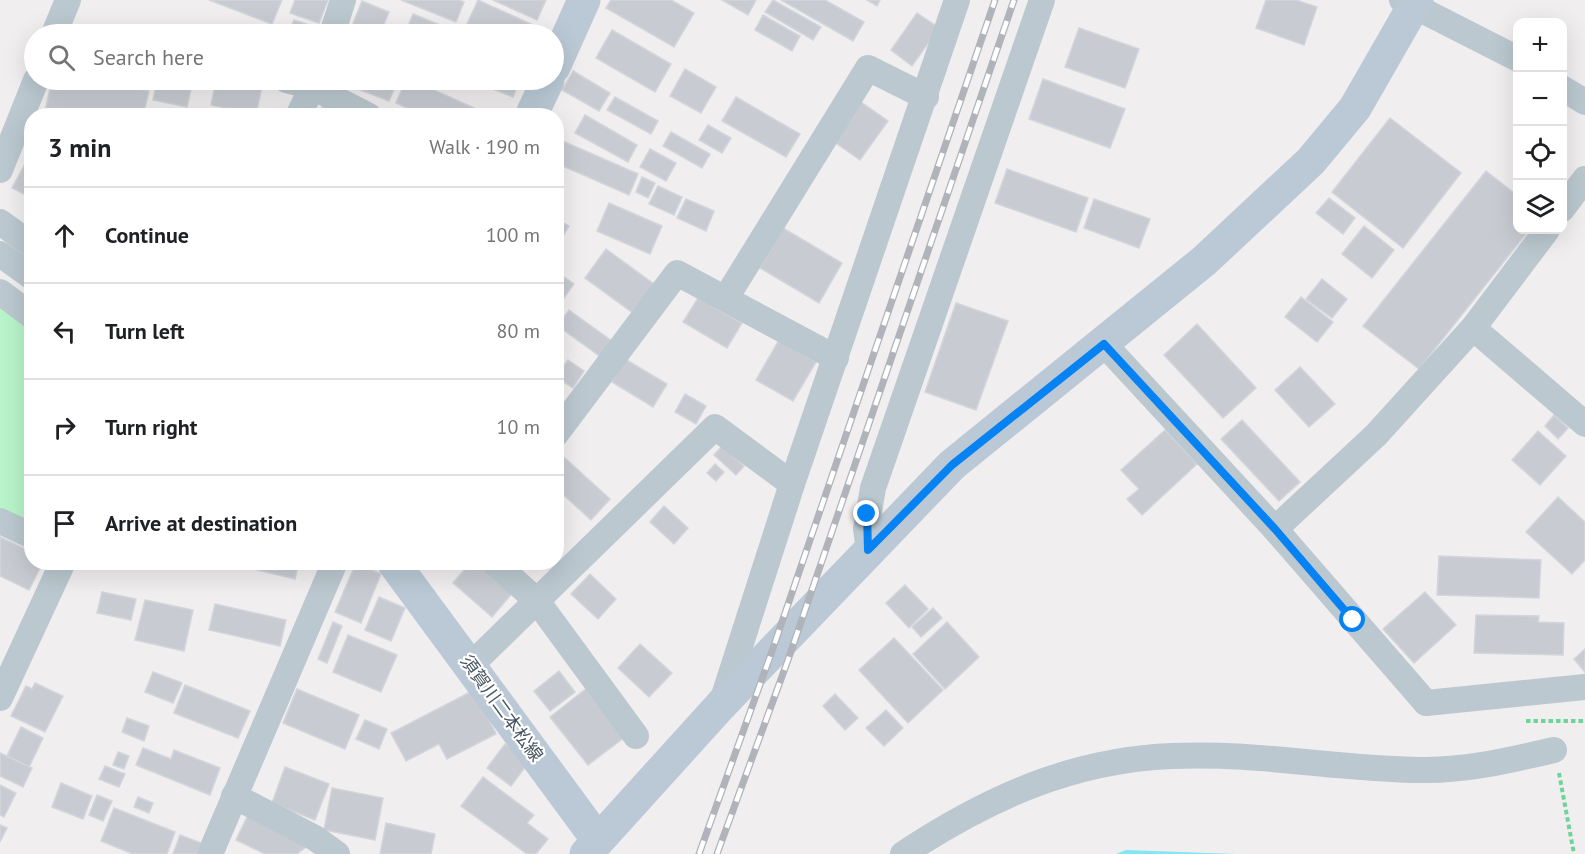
<!DOCTYPE html>
<html lang="en">
<head>
<meta charset="utf-8">
<style>
  :root { --surface:#fff; --page:#f2f2f2; --text:#202124; --muted:#757577; --line:#e0e0e0 }
  body { margin:0; font-family:"PT Sans","Noto Sans JP",sans-serif; background:var(--page); color:var(--text) }
  .controls { position:absolute; right:18px; top:18px; display:grid; overflow:hidden; border-radius:12px; box-shadow:0 6px 24px #0002 }
  .controls button { width:54px; height:54px; display:grid; place-items:center; padding:0; border:0; border-bottom:2px solid var(--line); background:var(--surface); color:var(--text); font:30px sans-serif }
  .stop { position:absolute; width:18px; height:18px; margin:-14px; border:4px solid #0682f3; border-radius:50%; background:#fff }
  .stop.end { background:#0682f3; border-color:#fff; box-shadow:0 2px 6px #0008 }
  .list { margin:0; padding:0; list-style:none }
  h2 { display:flex; justify-content:space-between; align-items:center; height:78px; margin:0; padding:0 24px; font-size:26px }
  h2 small { font-size:20px; font-weight:400; color:var(--muted) }
  .list li { display:grid; grid-template-columns:39px 1fr auto; gap:18px; align-items:center; box-sizing:border-box; height:96px; padding:0 24px; border-top:2px solid var(--line) }
  .list b { display:block; font-size:22px; white-space:nowrap }
  .list em { font-size:20px; font-style:normal; color:var(--muted) }
  .icon { flex:none; width:33px; height:33px; fill:none; stroke:currentColor; stroke-width:2; stroke-linecap:round; stroke-linejoin:round }
  .map { position:relative; flex:none; width:1585px; height:854px; overflow:hidden }
  .search { position:absolute; background:var(--surface); box-shadow:0 6px 24px #0002; left:24px; top:24px; width:540px; height:66px; display:flex; align-items:center; gap:15px; box-sizing:border-box; padding:0 21px; border-radius:33px; color:var(--muted); font-size:22px }
  .panel { position:absolute; background:var(--surface); box-shadow:0 6px 24px #0002; left:24px; top:108px; width:540px; height:462px; border-radius:24px }
  .map>svg:first-child { display:block }
</style>
</head>
<body>
<div class="map">
<svg width="1585" height="854" viewBox="0 0 1585 854">
  <rect width="100%" height="100%" fill="#f1eeef"/>
  <!-- green -->
  <polygon fill="#b8f4ca" points="0,297 31,321 31,533 0,518"/>
  <!-- water -->
  <polygon fill="#81e7f5" points="1126,850 1236,854 1116,854"/>
  <!-- building -->
  <g fill="#c8ccd2" stroke="#d2d5db" stroke-width="1.5">
    <polygon points="209,0 282,0 272,24"/>
    <polygon points="295,0 328,0 319,23 290,13"/>
    <polygon points="401,0 458,0 464,2 456,22"/>
    <polygon points="478,0 542,29 539,34 490,34 467,24"/>
    <polygon points="493,0 546,0 537,20"/>
    <polygon points="611,0 671,0 694,13 674,47 606,8"/>
    <polygon points="722,0 756,0 748,15"/>
    <polygon points="773,0 821,27 813,40 765,12"/>
    <polygon points="781,0 825,0 864,22 853,41"/>
    <polygon points="867,0 880,0 877,6"/>
    <polygon points="1266,0 1296,0 1317,7 1304,45 1256,28"/>
    <polygon points="362,1 389,12 380,34 360,34 350,31"/>
    <polygon points="917,13 939,28 912,66 891,50"/>
    <polygon points="413,14 440,25 436,34 405,34"/>
    <polygon points="763,15 800,36 792,51 755,30"/>
    <polygon points="294,20 309,25 305,34 288,34"/>
    <polygon points="1079,28 1139,49 1125,88 1065,67"/>
    <polygon points="447,29 461,34 445,34"/>
    <polygon points="612,30 671,64 655,92 596,58"/>
    <polygon points="685,69 716,87 701,113 670,96"/>
    <polygon points="573,71 610,93 599,111 562,90"/>
    <polygon points="1043,79 1125,109 1110,148 1029,119"/>
    <polygon points="52,80 98,80 149,91 143,116 44,116"/>
    <polygon points="118,80 143,80 142,85"/>
    <polygon points="157,80 193,80 187,107 153,100"/>
    <polygon points="216,80 232,80 262,86 256,115 211,105"/>
    <polygon points="335,80 398,80 389,101"/>
    <polygon points="406,80 412,80 485,113 484,116 423,116 396,103"/>
    <polygon points="470,80 520,80 513,97"/>
    <polygon points="615,97 658,121 651,134 607,110"/>
    <polygon points="736,97 800,134 786,157 722,121"/>
    <polygon points="325,100 357,116 318,116"/>
    <polygon points="861,102 888,121 860,160 833,141"/>
    <polygon points="585,115 637,145 628,162 575,133"/>
    <polygon points="1390,118 1461,173 1403,248 1332,192"/>
    <polygon points="708,125 731,138 722,153 699,140"/>
    <polygon points="671,132 710,154 702,168 663,146"/>
    <polygon points="558,139 638,174 629,195 556,163"/>
    <polygon points="650,149 676,163 666,181 640,167"/>
    <polygon points="32,151 32,198 12,188"/>
    <polygon points="1007,169 1088,198 1076,232 995,203"/>
    <polygon points="1486,171 1518,196 1518,230 1529,230 1419,369 1363,326"/>
    <polygon points="642,177 655,183 648,198 636,192"/>
    <polygon points="658,186 682,197 674,215 649,204"/>
    <polygon points="1329,198 1355,218 1343,234 1316,213"/>
    <polygon points="686,199 714,211 706,231 677,218"/>
    <polygon points="1094,199 1150,219 1139,248 1084,228"/>
    <polygon points="609,203 662,226 650,254 597,231"/>
    <polygon points="556,219 569,226 556,248"/>
    <polygon points="1364,226 1394,250 1372,278 1342,254"/>
    <polygon points="783,228 842,263 819,303 760,268"/>
    <polygon points="606,249 658,287 637,316 585,278"/>
    <polygon points="556,271 574,284 561,302 556,299"/>
    <polygon points="1322,279 1347,299 1332,318 1306,299"/>
    <polygon points="1301,297 1333,322 1317,342 1285,317"/>
    <polygon points="698,298 742,323 727,348 683,322"/>
    <polygon points="956,303 1008,321 976,410 925,392"/>
    <polygon points="569,310 616,344 605,360 558,326"/>
    <polygon points="1197,324 1256,388 1223,418 1164,355"/>
    <polygon points="779,340 816,362 793,401 756,380"/>
    <polygon points="556,357 563,362 556,370"/>
    <polygon points="625,359 667,384 653,407 612,382"/>
    <polygon points="568,360 584,371 573,388 556,377"/>
    <polygon points="1300,367 1335,404 1309,427 1275,390"/>
    <polygon points="685,394 706,406 696,424 675,412"/>
    <polygon points="1554,415 1568,428 1558,439 1545,426"/>
    <polygon points="1242,420 1300,482 1279,501 1221,439"/>
    <polygon points="1165,430 1197,464 1142,515 1127,499 1139,489 1121,470"/>
    <polygon points="1538,431 1566,456 1540,485 1512,460"/>
    <polygon points="722,446 744,466 736,475 714,455"/>
    <polygon points="565,458 610,499 591,520 556,488 556,467"/>
    <polygon points="715,464 724,472 716,481 707,473"/>
    <polygon points="1558,497 1585,522 1585,560 1572,574 1526,532"/>
    <polygon points="664,506 688,528 674,544 650,522"/>
    <polygon points="0,537 32,552 32,562 43,562 29,590 0,576"/>
    <polygon points="1439,556 1541,560 1539,598 1437,595"/>
    <polygon points="251,562 299,562 295,579 250,568"/>
    <polygon points="471,562 483,562 515,590 492,617 453,583"/>
    <polygon points="356,563 381,574 361,623 335,612"/>
    <polygon points="590,574 616,599 598,619 571,594"/>
    <polygon points="905,585 928,609 909,628 886,603"/>
    <polygon points="102,592 136,599 131,620 97,613"/>
    <polygon points="1425,592 1456,625 1414,663 1383,629"/>
    <polygon points="379,597 405,608 391,641 365,630"/>
    <polygon points="145,600 193,610 184,651 135,640"/>
    <polygon points="215,604 286,620 280,646 209,630"/>
    <polygon points="933,608 942,618 921,637 912,627"/>
    <polygon points="1476,615 1539,616 1538,622 1564,623 1563,655 1474,653"/>
    <polygon points="333,622 342,626 327,663 318,659"/>
    <polygon points="947,622 979,657 945,689 913,654"/>
    <polygon points="348,635 397,655 381,692 333,672"/>
    <polygon points="894,638 943,690 908,723 859,670"/>
    <polygon points="640,644 672,673 649,697 618,668"/>
    <polygon points="1585,649 1585,672 1574,659"/>
    <polygon points="559,671 575,692 550,711 534,691"/>
    <polygon points="153,672 182,683 173,703 145,692"/>
    <polygon points="35,683 63,696 45,732 11,716 26,686 32,689"/>
    <polygon points="592,684 630,733 588,765 550,717"/>
    <polygon points="185,685 250,711 238,738 174,713"/>
    <polygon points="297,689 359,715 345,749 283,723"/>
    <polygon points="474,690 496,734 447,759 439,744 406,761 391,733"/>
    <polygon points="835,694 858,718 845,730 823,706"/>
    <polygon points="886,710 903,728 884,746 866,728"/>
    <polygon points="127,718 149,726 144,741 122,732"/>
    <polygon points="365,720 387,729 379,749 356,739"/>
    <polygon points="21,727 43,738 29,767 7,756"/>
    <polygon points="505,744 529,762 511,786 487,768"/>
    <polygon points="143,748 171,759 174,750 220,768 210,795 136,765"/>
    <polygon points="118,752 129,756 124,769 113,765"/>
    <polygon points="0,753 32,768 23,787 0,776"/>
    <polygon points="105,766 125,774 119,787 99,779"/>
    <polygon points="285,767 329,784 315,820 272,803"/>
    <polygon points="483,777 534,815 527,823 548,839 536,854 527,854 461,806"/>
    <polygon points="61,783 92,796 83,819 52,807"/>
    <polygon points="0,785 16,793 4,817 0,815"/>
    <polygon points="332,788 383,798 375,840 324,830"/>
    <polygon points="97,795 112,801 103,821 89,815"/>
    <polygon points="138,797 153,803 149,813 134,807"/>
    <polygon points="114,808 175,832 167,854 133,854 101,841"/>
    <polygon points="249,813 311,843 297,854 265,854 236,840"/>
    <polygon points="386,823 435,834 431,854 380,854"/>
    <polygon points="0,825 7,828 0,842"/>
    <polygon points="180,835 201,843 197,854 173,854"/>
  </g>
  <g fill="none" stroke-linecap="round" stroke-linejoin="round">
    <!-- path -->
    <g stroke="#6dd599" stroke-width="4" stroke-dasharray="4.5 3" stroke-linecap="butt">
      <polyline points="1526,721 1585,721"/>
      <polyline points="1559,773 1574,854"/>
    </g>
    <!-- street -->
    <g stroke="#bbc8cf" stroke-width="26">
      <polyline points="1402,0 1518,59"/>
      <polyline points="54,34 68,0"/>
      <polyline points="332,34 343,0"/>
      <polyline points="286,80 313,87 369,116"/>
      <polyline points="1562,88 1585,102"/>
      <polyline points="298,116 316,80"/>
      <polyline points="0,170 36,80"/>
      <polyline points="1562,209 1585,179"/>
      <polyline points="0,222 32,245"/>
      <polyline points="0,254 32,277"/>
      <polyline points="0,292 32,316"/>
      <polyline points="726,298 868,68 926,97"/>
      <polyline points="1473,328 1585,424"/>
      <polyline points="1104,344 1275,529 1426,703 1585,687"/>
      <polyline points="556,434 677,273 836,358"/>
      <polyline points="0,521 32,536"/>
      <polyline points="1275,529 1376,435 1473,328 1547,230"/>
      <polyline points="869,550 866,529 873,488 1042,0"/>
      <polyline points="494,562 537,601 636,736"/>
      <polyline points="471,665 715,427 792,484"/>
      <polyline points="0,698 63,562"/>
      <polyline points="722,702 792,484 957,0"/>
      <polyline points="234,796 315,838 337,854"/>
      <polyline points="210,854 335,562"/>
      <path d="M903,854C986,799 1071,760 1172,756C1255,752 1337,769 1420,770C1465,771 1511,760 1554,750"/>
    </g>
    <!-- secondary -->
    <g stroke="#bac9d5" stroke-width="33">
      <polyline points="554,67 584,0"/>
      <polyline points="531,116 548,80"/>
      <polyline points="393,562 597,839"/>
      <polyline points="586,854 721,705 952,465 1204,261 1311,161 1355,108 1417,0"/>
    </g>
    <!-- rail casing -->
    <g stroke="#b0b4ba" stroke-width="7">
      <g id="rail">
        <polyline points="699,854 771,654 995,0"/>
        <polyline points="717,854 788,660 1014,0"/>
      </g>
    </g>
    <!-- rail -->
    <use href="#rail" stroke="#fff" stroke-width="4.5" stroke-dasharray="14" stroke-linecap="butt"/>
  </g>
  <g fill="none" stroke-linecap="round" stroke-linejoin="round">
    <!-- route -->
    <polyline stroke="#0682f3" stroke-width="8" points="867,514 868,550 952,465 1104,344 1275,529 1353,620"/>
  </g>
  <g text-anchor="middle" dominant-baseline="central" stroke-width="4.5" stroke-linejoin="round" paint-order="stroke">
    <!-- street labels -->
    <g font-size="18" fill="#45545e" stroke="#fff">
      <text transform="translate(502 708) rotate(54)">須賀川二本松線</text>
    </g>
  </g>
</svg>
<div class="controls">
<button>+</button>
<button>−</button>
<button><svg class="icon" aria-label="locate" viewBox="0 0 24 24"><circle cx="12" cy="12" r="6"/><path d="M12 2v4M12 18v4M2 12h4M18 12h4"/></svg></button>
<button><svg class="icon" aria-label="layers" viewBox="0 0 24 24"><path d="M12 4l9 5-9 5-9-5zM3 14l9 5 9-5"/></svg></button>
</div>
<div class="stop" style="left:1353px;top:620px"></div>
<div class="stop end" style="left:867px;top:514px"></div>
<div class="search"><svg class="icon" aria-label="search" viewBox="0 0 24 24"><circle cx="10" cy="10" r="6"/><path d="M15 15l6 6"/></svg>Search here</div>
<section class="panel">
<h2>3 min<small>Walk · 190 m</small></h2>
<ul class="list">
<li><svg class="icon" aria-label="ahead" viewBox="0 0 24 24"><path d="M12 20V5M6 11l6-6 6 6"/></svg><div><b>Continue</b></div><em>100 m</em></li>
<li><svg class="icon" aria-label="left" viewBox="0 0 24 24"><path d="M17 20v-9H6M10 6l-5 5 5 5"/></svg><div><b>Turn left</b></div><em>80 m</em></li>
<li><svg class="icon" aria-label="right" viewBox="0 0 24 24"><path d="M7 20v-9h11M14 6l5 5-5 5"/></svg><div><b>Turn right</b></div><em>10 m</em></li>
<li><svg class="icon" aria-label="arrive" viewBox="0 0 24 24"><path d="M6 21V4h12l-3 4 3 4H6"/></svg><div><b>Arrive at destination</b></div></li>
</ul>
</section>
</div>
</body>
</html>
